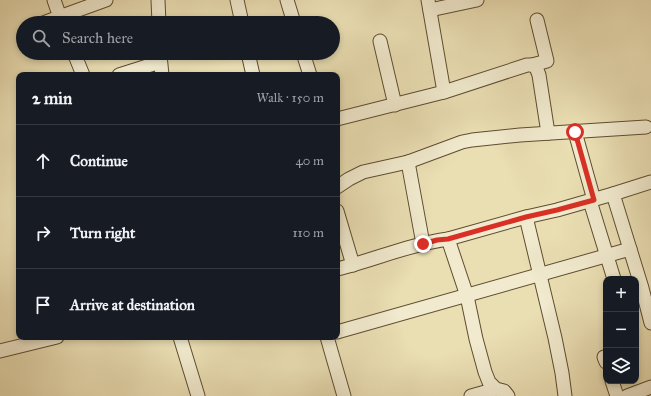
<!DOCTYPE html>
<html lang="en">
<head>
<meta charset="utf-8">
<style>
  :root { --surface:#171b24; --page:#242831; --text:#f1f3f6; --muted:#9ea1a6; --line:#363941 }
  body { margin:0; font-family:"IM FELL Great Primer",serif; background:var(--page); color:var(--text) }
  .controls { position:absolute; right:12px; bottom:12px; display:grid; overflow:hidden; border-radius:8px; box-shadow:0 2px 6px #0003 }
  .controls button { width:36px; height:36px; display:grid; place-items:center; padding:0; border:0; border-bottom:1px solid var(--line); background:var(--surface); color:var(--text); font:20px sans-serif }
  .stop { position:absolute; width:12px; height:12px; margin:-9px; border:3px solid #d93025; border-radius:50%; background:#fff }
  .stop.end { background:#d93025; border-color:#fff; box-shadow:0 1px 4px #0008 }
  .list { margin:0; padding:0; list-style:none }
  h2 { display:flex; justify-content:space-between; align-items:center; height:52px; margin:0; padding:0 16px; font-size:17px }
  h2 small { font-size:13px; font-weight:400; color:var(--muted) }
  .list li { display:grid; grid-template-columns:26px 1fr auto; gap:12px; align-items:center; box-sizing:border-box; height:72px; padding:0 16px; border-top:1px solid var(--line) }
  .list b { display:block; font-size:15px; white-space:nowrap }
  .list em { font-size:13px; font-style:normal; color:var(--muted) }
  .icon { flex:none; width:22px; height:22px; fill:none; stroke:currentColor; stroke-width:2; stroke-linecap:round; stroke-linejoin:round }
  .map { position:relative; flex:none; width:651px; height:396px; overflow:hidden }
  .search { position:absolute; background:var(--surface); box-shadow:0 2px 6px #0003; left:16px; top:16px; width:324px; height:44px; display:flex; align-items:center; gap:10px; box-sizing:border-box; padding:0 14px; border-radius:22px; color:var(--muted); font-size:15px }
  .panel { position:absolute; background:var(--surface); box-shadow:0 2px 6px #0003; left:16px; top:72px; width:324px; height:268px; border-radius:8px }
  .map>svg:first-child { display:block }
</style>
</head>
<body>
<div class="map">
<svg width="651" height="396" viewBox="0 0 651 396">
  <rect width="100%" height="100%" fill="#eadeb3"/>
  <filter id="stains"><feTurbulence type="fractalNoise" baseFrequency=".005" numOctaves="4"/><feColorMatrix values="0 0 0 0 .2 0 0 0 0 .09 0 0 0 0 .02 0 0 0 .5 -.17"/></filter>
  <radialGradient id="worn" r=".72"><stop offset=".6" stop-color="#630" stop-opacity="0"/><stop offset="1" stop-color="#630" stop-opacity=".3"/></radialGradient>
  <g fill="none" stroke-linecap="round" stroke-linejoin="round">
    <!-- minor casing -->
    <g stroke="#5e4d30" stroke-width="15">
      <g id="minor">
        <polyline points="54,0 62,23"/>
        <polyline points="158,0 159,23"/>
        <polyline points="237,0 242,23"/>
        <polyline points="287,0 294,23"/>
        <polyline points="428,0 444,92"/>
        <polyline points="430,10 477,0"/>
        <polyline points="43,23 59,17 106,0"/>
        <polyline points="380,41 395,105"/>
        <polyline points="74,53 83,75"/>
        <polyline points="248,53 253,75"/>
        <polyline points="303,53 310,75"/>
        <polyline points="160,55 162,75"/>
        <polyline points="532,65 547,61 537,20"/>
        <polyline points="119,75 160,62"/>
        <polyline points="337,119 444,92 527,65 532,65 536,67 539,75 548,133"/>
        <polyline points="575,132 594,200"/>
        <polyline points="408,162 423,244"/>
        <polyline points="337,187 349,179 363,172 408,162 462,142 472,140 520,135 646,127"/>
        <polyline points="613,194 642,288 651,323"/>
        <polyline points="590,201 614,279"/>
        <polyline points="337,211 353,265"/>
        <polyline points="526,217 555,338 562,373 565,396"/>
        <polyline points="448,239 467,296 476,339 485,372 489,382 496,389 504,391 508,396"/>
        <path d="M337,269C374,260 410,244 448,239L526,217L557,210L613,194L651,182"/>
        <polyline points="337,332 630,249"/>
        <polyline points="180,337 198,396"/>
        <polyline points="327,337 344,396"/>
        <polyline points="0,351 57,337"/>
        <polyline points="604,357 606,362"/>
        <polyline points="612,381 617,396"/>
        <polyline points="471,396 496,389"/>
        <polyline points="627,396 651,387"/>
      </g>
    </g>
    <!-- minor -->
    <use href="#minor" stroke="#f1eace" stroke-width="13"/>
  </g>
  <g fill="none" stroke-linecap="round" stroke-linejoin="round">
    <!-- route -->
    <polyline stroke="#d93025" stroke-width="5" points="423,244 437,240 448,239 526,217 557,210 594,200 575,132"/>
  </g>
  <rect width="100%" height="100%" filter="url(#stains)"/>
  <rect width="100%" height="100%" fill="url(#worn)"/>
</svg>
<div class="controls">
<button>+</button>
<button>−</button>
<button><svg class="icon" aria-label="layers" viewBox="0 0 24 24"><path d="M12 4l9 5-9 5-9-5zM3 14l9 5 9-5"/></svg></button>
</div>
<div class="stop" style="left:575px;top:132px"></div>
<div class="stop end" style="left:423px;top:244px"></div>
<div class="search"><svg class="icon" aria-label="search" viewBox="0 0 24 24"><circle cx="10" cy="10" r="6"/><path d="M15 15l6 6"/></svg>Search here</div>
<section class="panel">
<h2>2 min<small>Walk · 150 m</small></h2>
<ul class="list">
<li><svg class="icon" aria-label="ahead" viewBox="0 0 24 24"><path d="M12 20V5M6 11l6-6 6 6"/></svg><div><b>Continue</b></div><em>40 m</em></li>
<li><svg class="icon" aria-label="right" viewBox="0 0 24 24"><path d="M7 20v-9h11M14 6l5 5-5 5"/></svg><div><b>Turn right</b></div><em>110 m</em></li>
<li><svg class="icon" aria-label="arrive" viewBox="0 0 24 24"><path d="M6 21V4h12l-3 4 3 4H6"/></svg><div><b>Arrive at destination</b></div></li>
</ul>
</section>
</div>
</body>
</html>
